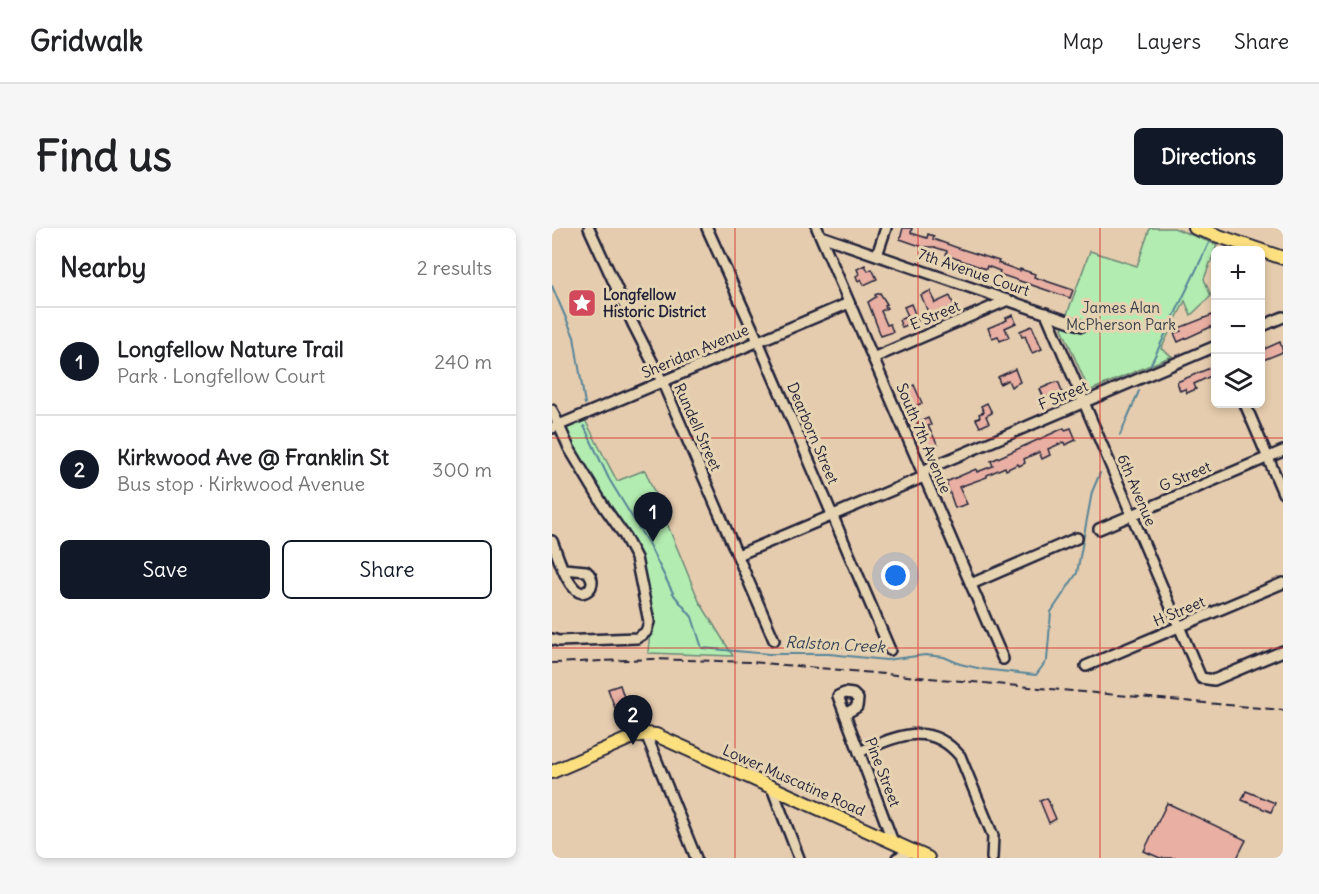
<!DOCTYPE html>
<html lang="en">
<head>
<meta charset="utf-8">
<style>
  :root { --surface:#fff; --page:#f6f6f6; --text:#202124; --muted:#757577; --line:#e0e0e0; --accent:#111827 }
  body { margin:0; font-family:Delius,sans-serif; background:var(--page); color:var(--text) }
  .controls { position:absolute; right:18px; top:18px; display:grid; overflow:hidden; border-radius:9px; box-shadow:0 3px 9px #0003 }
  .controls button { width:54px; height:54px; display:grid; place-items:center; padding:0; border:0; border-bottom:2px solid var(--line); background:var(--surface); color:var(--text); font:30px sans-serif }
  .you { position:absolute; left:344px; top:348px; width:21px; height:21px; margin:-15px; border:4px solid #fff; border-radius:50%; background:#1a73e8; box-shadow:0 0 0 9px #1a73e833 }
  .badge { display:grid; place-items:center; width:39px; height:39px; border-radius:50%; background:var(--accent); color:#fff; font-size:20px; font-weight:700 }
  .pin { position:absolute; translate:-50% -50px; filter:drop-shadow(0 2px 3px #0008) }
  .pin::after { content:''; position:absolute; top:32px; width:21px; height:18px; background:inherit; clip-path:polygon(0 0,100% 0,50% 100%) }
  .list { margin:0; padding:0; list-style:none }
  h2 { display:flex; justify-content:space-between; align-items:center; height:78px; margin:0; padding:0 24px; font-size:26px }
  h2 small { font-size:20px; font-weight:400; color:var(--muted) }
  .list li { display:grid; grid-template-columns:39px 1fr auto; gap:18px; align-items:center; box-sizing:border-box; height:108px; padding:0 24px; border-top:2px solid var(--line) }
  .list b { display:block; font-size:22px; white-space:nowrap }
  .list p { margin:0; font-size:20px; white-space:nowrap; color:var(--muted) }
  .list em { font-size:20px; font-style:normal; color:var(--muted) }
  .actions { display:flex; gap:12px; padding:18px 24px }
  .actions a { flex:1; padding:14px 0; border:2px solid var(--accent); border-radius:9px; text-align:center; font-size:21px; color:var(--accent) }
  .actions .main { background:var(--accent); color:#fff }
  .icon { flex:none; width:33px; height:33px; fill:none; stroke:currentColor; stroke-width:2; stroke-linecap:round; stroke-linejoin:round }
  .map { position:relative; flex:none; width:731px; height:630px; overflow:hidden; border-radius:9px }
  header { display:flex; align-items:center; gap:36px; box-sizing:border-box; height:84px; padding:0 30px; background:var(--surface); border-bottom:2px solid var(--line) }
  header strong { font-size:28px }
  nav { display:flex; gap:33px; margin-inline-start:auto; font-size:21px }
  .intro { display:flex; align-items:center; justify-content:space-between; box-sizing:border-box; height:144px; padding:0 36px }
  h1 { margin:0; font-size:42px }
  .button { padding:15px 27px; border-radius:9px; background:var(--accent); color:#fff; font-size:21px; font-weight:700 }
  main { display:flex; gap:36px; padding:0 36px }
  aside { flex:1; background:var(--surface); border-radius:9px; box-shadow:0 3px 9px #0003 }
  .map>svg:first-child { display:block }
</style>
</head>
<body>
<header>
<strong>Gridwalk</strong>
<nav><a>Map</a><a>Layers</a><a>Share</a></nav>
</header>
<div class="intro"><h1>Find us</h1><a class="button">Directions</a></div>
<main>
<aside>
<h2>Nearby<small>2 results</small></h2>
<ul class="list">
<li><span class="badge">1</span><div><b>Longfellow Nature Trail</b><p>Park · Longfellow Court</p></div><em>240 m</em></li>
<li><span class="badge">2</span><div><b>Kirkwood Ave @ Franklin St</b><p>Bus stop · Kirkwood Avenue</p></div><em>300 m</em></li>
</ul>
<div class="actions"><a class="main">Save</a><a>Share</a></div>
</aside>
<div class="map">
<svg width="731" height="630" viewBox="0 0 731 630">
  <rect width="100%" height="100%" fill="#e6ccae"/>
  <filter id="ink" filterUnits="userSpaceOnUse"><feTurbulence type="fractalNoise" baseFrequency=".0167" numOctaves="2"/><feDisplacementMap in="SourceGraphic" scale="12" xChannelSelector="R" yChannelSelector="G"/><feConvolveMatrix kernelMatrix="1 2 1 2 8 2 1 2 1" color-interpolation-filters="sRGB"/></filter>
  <g filter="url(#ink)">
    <!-- green -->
    <g fill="#b3ecb0" stroke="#6a8776" stroke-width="1.5">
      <polygon points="598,0 622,0 665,17 652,51 659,68 639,87 633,73 609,121 620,128 537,163 510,100 538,23 585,38"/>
      <polygon points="32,190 65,253 93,242 147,373 181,428 96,425 99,392 92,345 85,323 56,279 19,216 12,199"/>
    </g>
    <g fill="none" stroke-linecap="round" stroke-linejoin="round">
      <!-- stream -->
      <g stroke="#578599" stroke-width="2">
        <polyline points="0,58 22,109 33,176"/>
        <polyline points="599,136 657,15"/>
        <polyline points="32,198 57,251 96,315 122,367 140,389 150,420 217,426 277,426 334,432 373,427 392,429 408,436 430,441 484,447 495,432 499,384 525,345 540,264 548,245"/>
        <polyline points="568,207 587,163"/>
      </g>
    </g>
    <!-- building -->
    <g fill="#e8afa2" stroke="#22223b" stroke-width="1.5">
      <polygon points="351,0 360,0 359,5 375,10 376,6 382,8 381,11 406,20 447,33 446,35 468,43 468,41 483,46 482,49 521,62 518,70 447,46 448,43 435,38 434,41 394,27 395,23 382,19 371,19 348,11"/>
      <polygon points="313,37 316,43 320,41 325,51 312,57 309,51 306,53 304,48 307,46 305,41"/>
      <polygon points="378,63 383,75 398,68 402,78 378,89 369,67"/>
      <polygon points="328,65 335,76 333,77 335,80 329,83 335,97 338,96 341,104 329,108 316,74 324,69 323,67"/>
      <polygon points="359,76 366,93 350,99 347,92 356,88 352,79"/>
      <polygon points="461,87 464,95 453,100 457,109 448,113 446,108 440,110 436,100 455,92 454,90"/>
      <polygon points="660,87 663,97 626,114 622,105 629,103 627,100"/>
      <polygon points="480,98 490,121 480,125 473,108 470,109 468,103"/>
      <polygon points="728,114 731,124 711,132 708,126 710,122"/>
      <polygon points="658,140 661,147 642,156 644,161 635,165 633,161 628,163 625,154"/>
      <polygon points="463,141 468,154 459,159 456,152 448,156 446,149"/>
      <polygon points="504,154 507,155 510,164 492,170 488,161"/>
      <polygon points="362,157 370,175 359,180 351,162"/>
      <polygon points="435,175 440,185 434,188 437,195 428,199 424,191 428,189 427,186 432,184 429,178"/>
      <polygon points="376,190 379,197 376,198 386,217 377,220 365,195"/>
      <polygon points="512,200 513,202 519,200 524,212 513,217 512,214 496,221 498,227 490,231 487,224 472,231 473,235 467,238 466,236 454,242 453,239 435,247 435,249 407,259 415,276 403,280 394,254 424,241 425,244 441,238 439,233"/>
      <polygon points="68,457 78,487 67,491 56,461"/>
      <polygon points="694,563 723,575 719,584 690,572"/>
      <polygon points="495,570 504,591 497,595 488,573"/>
      <polygon points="615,575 694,612 685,630 608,630 592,623"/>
    </g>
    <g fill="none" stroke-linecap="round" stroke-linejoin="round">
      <!-- minor casing -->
      <g stroke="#22223b" stroke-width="14">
        <g id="minor">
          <polyline points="37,0 81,96 110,153 222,412"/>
          <polyline points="155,0 206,113 338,422"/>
          <polyline points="265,0 451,431"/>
          <polyline points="269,8 530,98"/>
          <polyline points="325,27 334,0"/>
          <polyline points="494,85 649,450 662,452 731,423"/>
          <polyline points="708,99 731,89"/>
          <polyline points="321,130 456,72"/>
          <polyline points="693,176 731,265"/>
          <polyline points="0,182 17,220 53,280 72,307 84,330 97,394 94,404 85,410 6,413 0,411"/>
          <polyline points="0,200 297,75"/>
          <polyline points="547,301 731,223"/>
          <path d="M0,313C6,327 15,362 30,365C42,362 43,350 34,343L12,341"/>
          <polyline points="186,327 369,250 375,241 664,118"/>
          <polyline points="419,356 525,310"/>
          <polyline points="534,438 731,355"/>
          <polyline points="293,486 305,479 306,471 301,466 293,465 286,468 341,614"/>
          <polyline points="94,506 144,630"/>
          <path d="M307,524C344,509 377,491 408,528L441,608L440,630"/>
          <polyline points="220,560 247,630"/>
          <polyline points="345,630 361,623"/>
        </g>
      </g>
      <!-- major casing -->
      <g stroke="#22223b" stroke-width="16">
        <g id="major">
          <polyline points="643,0 731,30"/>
          <polyline points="0,544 83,508 94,506 104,507 376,630"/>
        </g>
      </g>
      <!-- minor -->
      <use href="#minor" stroke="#e6d3b1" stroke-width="9"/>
      <!-- major -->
      <use href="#major" stroke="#fce080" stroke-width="12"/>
      <!-- rail -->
      <polyline stroke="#22223b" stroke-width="2" stroke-dasharray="9 4.5" stroke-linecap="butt" points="0,435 100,431 200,434 731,482"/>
    </g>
  </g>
  <!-- grid -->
  <path fill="none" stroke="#d62828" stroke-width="1.5" stroke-opacity="0.55" d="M183,0V630M366,0V630M548,0V630M0,210H731M0,420H731"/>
  <!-- icons -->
  <defs>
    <g id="sight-square" transform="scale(1.5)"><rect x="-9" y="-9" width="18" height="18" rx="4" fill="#d1495b" stroke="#e6d3b1"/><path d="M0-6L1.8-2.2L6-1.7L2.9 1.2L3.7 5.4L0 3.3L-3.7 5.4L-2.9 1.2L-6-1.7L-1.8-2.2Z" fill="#fff"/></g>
  </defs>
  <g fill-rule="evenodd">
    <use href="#sight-square" x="30" y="75"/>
  </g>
  <g text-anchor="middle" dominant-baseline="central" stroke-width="6" stroke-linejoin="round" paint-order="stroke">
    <!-- street labels -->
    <g font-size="15" fill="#22223b" stroke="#e6d3b1">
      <text transform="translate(422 44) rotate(19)">7th Avenue Court</text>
      <text transform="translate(383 87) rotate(-23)">E Street</text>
      <text transform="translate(143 123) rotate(-23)">Sheridan Avenue</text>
      <text transform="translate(511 167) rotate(-23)">F Street</text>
      <text transform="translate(146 199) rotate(66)">Rundell Street</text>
      <text transform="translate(261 205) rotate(67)">Dearborn Street</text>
      <text transform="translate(372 210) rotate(67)">South 7th Avenue</text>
      <text transform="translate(633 248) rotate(-23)">G Street</text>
      <text transform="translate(585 262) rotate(67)">6th Avenue</text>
      <text transform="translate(627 383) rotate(-23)">H Street</text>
      <text transform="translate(331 544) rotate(69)">Pine Street</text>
      <text transform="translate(242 552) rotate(24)">Lower Muscatine Road</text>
    </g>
    <!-- poi labels -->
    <g font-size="15" font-weight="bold" fill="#22223b" stroke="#e6d3b1" text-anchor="start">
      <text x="51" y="66">Longfellow<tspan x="51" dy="17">Historic District</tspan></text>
    </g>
    <!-- park labels -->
    <g font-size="15" fill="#38404d" stroke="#e6d3b1">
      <text x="569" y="79">James Alan<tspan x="569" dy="17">McPherson Park</tspan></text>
    </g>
    <!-- water labels -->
    <g font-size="16" font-style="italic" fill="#34435a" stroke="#e6d3b1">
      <text transform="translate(283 416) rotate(3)">Ralston Creek</text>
    </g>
  </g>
</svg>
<div class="controls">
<button>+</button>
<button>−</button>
<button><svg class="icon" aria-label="layers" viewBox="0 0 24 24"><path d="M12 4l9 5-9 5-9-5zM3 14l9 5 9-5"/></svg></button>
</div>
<div class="you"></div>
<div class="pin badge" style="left:101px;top:314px">1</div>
<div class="pin badge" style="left:81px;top:517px">2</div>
</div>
</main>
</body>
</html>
